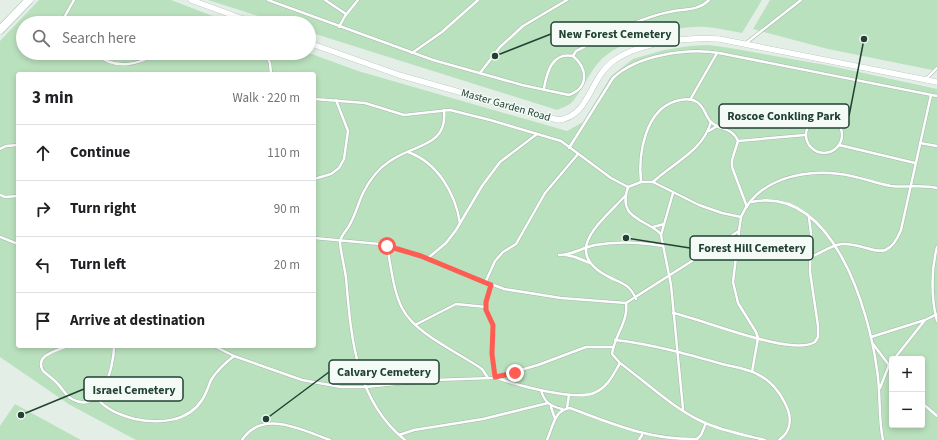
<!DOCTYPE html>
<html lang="en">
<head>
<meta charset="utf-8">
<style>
  :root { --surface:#fff; --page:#f6f6f6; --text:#202124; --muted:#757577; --line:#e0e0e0 }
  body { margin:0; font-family:"Source Sans 3",sans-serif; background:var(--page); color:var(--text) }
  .controls { position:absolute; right:12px; bottom:12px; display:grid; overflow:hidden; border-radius:4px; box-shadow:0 2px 6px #0003 }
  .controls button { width:36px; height:36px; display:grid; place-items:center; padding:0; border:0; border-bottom:1px solid var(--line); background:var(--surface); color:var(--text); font:20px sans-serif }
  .stop { position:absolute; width:12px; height:12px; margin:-9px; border:3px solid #fd5d52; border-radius:50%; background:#fff }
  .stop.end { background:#fd5d52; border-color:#fff; box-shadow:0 1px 4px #0008 }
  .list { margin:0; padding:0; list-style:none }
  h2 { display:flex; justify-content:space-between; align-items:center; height:52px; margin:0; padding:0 16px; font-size:17px }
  h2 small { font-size:13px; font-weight:400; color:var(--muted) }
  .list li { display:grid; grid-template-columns:26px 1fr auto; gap:12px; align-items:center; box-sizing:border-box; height:56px; padding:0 16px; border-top:1px solid var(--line) }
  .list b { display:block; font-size:15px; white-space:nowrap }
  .list em { font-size:13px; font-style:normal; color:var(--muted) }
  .icon { flex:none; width:22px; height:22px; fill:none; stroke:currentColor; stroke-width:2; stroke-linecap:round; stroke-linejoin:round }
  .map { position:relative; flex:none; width:937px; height:440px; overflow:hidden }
  .search { position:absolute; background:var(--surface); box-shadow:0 2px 6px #0003; left:16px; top:16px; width:300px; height:44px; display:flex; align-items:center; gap:10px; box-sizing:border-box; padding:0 14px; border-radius:22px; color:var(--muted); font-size:15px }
  .panel { position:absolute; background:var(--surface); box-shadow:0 2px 6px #0003; left:16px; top:72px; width:300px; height:276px; border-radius:4px }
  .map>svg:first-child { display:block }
</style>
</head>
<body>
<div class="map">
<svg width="937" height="440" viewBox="0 0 937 440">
  <rect width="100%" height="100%" fill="#e3eee7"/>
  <!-- green -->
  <g fill="#bae1be" fill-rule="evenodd">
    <path d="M39,0H171L231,23H23V53H309L358,71L567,131L583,122L611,76L633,59L664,50L690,46L709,45L730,48L831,66L937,89V440H136L70,405L0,357V41ZM18,74H314V346H18ZM892,359H922V425H892Z"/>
    <path d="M208,0H762L742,33C730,31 718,28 706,27C675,25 619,39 598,63C590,72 577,99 571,103C568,106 561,108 557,110L309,32V23H280Z"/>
    <polygon points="770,0 937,0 937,71 828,49 753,29"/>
    <polygon points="15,404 81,440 0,440 0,426"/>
  </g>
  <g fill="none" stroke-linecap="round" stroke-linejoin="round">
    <!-- lane casing -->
    <g stroke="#a5b7ad" stroke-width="3.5">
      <g id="lane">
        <path d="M268,0L433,60L522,85L569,95C590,87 587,68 573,56L576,51C607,35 640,17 674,11C687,9 699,10 709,0"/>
        <polyline points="325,0 346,14"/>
        <polyline points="61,23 74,0"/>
        <polyline points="339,27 345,16 358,0"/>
        <polyline points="746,43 801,0"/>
        <path d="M94,53C116,71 137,65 159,53"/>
        <polyline points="265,53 270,63 271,74"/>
        <polyline points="412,53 442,32 478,0"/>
        <polyline points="480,73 500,47 523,26 567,0"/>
        <polyline points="925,80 937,68"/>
        <path d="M544,88C547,72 552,52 573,56"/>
        <polyline points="314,99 365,103 404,115 450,110 490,120 561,141 611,178 628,187 641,182 653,182 699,205 722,213 741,217 739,231 626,303 561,298 504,289 398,248 380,244 314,238"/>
        <polyline points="690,100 717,53"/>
        <circle cx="824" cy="135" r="18"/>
        <polyline points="709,131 717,126"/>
        <polyline points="738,141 805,135"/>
        <polyline points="920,143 937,146"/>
        <polyline points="839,145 915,163"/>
        <path d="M569,148L613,78C637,55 687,48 719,53L937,96"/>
        <polyline points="0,149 6,146 18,145"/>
        <path d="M408,152C438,163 455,193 460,223"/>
        <polyline points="314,179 331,174 339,168 344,159 348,131 336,100"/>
        <path d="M641,182C638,154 645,110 676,101C683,99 691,98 697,102C705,107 705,116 711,122C720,131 731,126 738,141L732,160V167L747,207"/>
        <path d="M653,182C674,162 702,152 711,122"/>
        <path d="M628,187C617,219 644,218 661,234"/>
        <polyline points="673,193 661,235 671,285 683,409"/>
        <polyline points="0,195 5,197 18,196"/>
        <path d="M625,196C600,223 559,253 611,278C624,284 630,285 636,299"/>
        <path d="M751,202C833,185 869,310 877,370C881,394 878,417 883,440"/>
        <path d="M741,217C757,179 803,169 840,174C858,176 874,183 891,186C907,188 922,184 937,188"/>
        <polyline points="653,227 664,224"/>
        <polyline points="739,232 733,282 738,303 756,332 758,338 752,372"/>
        <polyline points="0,237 18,244"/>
        <path d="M387,246C391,266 393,290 402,308C416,335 458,352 482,369L488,378"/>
        <path d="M937,247C931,270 931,298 937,321"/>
        <path d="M559,255C571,255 582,248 595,245C617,241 640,242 663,246"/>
        <polyline points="566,255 575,257 590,263"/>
        <path d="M811,257C820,253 832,245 842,244C871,243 886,267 901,230L931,95"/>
        <polyline points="428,258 446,243 456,230 482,186 500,162 537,134"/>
        <polyline points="485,283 495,261 503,252 516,244 545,193 578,154"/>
        <path d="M491,285L486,303V310L493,325L492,354L495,377C515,385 574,401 594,393C608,387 613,375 620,363"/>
        <path d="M626,303C629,320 614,337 612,354L620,363C647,383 673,408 703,422C722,431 745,435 765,440"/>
        <path d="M673,313C703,319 791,357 815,342L818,337V326L810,272L811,233L809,218"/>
        <polyline points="415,325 456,304 486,307"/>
        <polyline points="871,337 925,320 937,314"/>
        <path d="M615,340C651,344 687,354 722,364C734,367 746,368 757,374C772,381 782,395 788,410C792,422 789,433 779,440"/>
        <polyline points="873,344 889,365 880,388"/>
        <path d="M68,346C56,351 34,355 43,371C48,375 53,379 57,383C62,388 66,396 72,399C102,416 114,366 114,346"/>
        <polyline points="214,346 234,356 302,380 341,387 366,387 433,380 492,378 538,365 586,347 613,347"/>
        <polyline points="894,359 925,320"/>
        <polyline points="892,362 889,365 892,368"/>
        <path d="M541,390C544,402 550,406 562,409"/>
        <path d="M96,397C106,410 120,415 135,419C159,424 188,422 202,400C206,394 208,387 211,380C217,370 225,363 234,356"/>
        <polyline points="922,403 937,416"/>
        <polyline points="551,407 555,419"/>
        <polyline points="567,408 569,395"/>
        <polyline points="399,435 414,430 483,419 548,403"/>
        <path d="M242,440C263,408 304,431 330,440"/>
        <path d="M405,440C355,400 351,336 346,278C345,269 340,249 340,242C340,237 347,230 349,226C355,216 358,204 363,193C369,181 379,168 390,161C414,144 448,147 444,110"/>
        <path d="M547,440C553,427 554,410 570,408C613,424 649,440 697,439L701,435L706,423"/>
        <polyline points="639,440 642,435"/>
      </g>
    </g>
    <!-- street casing -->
    <g stroke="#a5b7ad" stroke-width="6">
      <g id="street">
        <polyline points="191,0 254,23"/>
        <path d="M309,43L399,75L558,120C589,117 589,80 612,62C638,42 687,37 719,39L937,82"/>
      </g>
    </g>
    <!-- secondary casing -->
    <g stroke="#a3beb0" stroke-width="9">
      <polyline id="secondary" points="0,30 29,0"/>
    </g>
    <!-- lane -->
    <use href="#lane" stroke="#fff" stroke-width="2.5"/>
    <!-- street -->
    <use href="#street" stroke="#fff" stroke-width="5.5"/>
    <!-- secondary -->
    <use href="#secondary" stroke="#fff" stroke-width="8"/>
  </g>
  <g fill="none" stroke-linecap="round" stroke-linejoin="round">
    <!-- route -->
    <polyline stroke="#fd5d52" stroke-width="5" points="387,246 421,256 491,285 486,302 486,310 493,325 492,354 495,377 515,373"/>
  </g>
  <g text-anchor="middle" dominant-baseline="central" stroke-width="3" stroke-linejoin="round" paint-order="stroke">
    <!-- street labels -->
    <g font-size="11" fill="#214233" stroke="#f4faf6">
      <text transform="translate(506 105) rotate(16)">Master Garden Road</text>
    </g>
  </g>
  <!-- callouts -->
  <path fill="none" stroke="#214233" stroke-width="1.5" d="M495 56L551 34M864 39L849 116M626 238L690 248M266 419L329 372M21 415L84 389"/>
  <g fill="#214233" stroke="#f4faf6" stroke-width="1.5">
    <circle cx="495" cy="56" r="4"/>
    <circle cx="864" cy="39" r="4"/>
    <circle cx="626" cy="238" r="4"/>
    <circle cx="266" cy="419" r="4"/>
    <circle cx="21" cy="415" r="4"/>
  </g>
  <g fill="#f4faf6" stroke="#214233" stroke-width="1.5">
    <rect x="551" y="22" width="128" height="24" rx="4"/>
    <rect x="719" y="104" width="130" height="24" rx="4"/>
    <rect x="690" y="236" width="123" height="24" rx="4"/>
    <rect x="329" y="360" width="110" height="24" rx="4"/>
    <rect x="84" y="377" width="99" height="24" rx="4"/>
  </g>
  <g font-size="12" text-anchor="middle" font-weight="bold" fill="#214233">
    <text x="615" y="38">New Forest Cemetery</text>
    <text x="784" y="120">Roscoe Conkling Park</text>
    <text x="752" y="252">Forest Hill Cemetery</text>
    <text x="384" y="376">Calvary Cemetery</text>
    <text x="134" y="394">Israel Cemetery</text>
  </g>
</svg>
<div class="controls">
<button>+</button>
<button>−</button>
</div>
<div class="stop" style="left:387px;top:246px"></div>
<div class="stop end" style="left:515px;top:373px"></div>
<div class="search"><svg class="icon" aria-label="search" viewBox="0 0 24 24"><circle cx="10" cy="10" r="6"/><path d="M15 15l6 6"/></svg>Search here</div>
<section class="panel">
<h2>3 min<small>Walk · 220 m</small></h2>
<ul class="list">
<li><svg class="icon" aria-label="ahead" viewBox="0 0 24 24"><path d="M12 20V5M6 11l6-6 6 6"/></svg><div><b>Continue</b></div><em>110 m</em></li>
<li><svg class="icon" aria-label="right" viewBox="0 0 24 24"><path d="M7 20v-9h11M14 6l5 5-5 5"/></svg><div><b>Turn right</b></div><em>90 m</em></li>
<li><svg class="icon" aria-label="left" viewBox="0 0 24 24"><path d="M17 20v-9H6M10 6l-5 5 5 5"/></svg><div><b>Turn left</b></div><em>20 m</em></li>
<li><svg class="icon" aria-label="arrive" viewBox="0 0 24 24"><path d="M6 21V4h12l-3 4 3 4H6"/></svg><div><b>Arrive at destination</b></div></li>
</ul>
</section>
</div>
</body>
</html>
